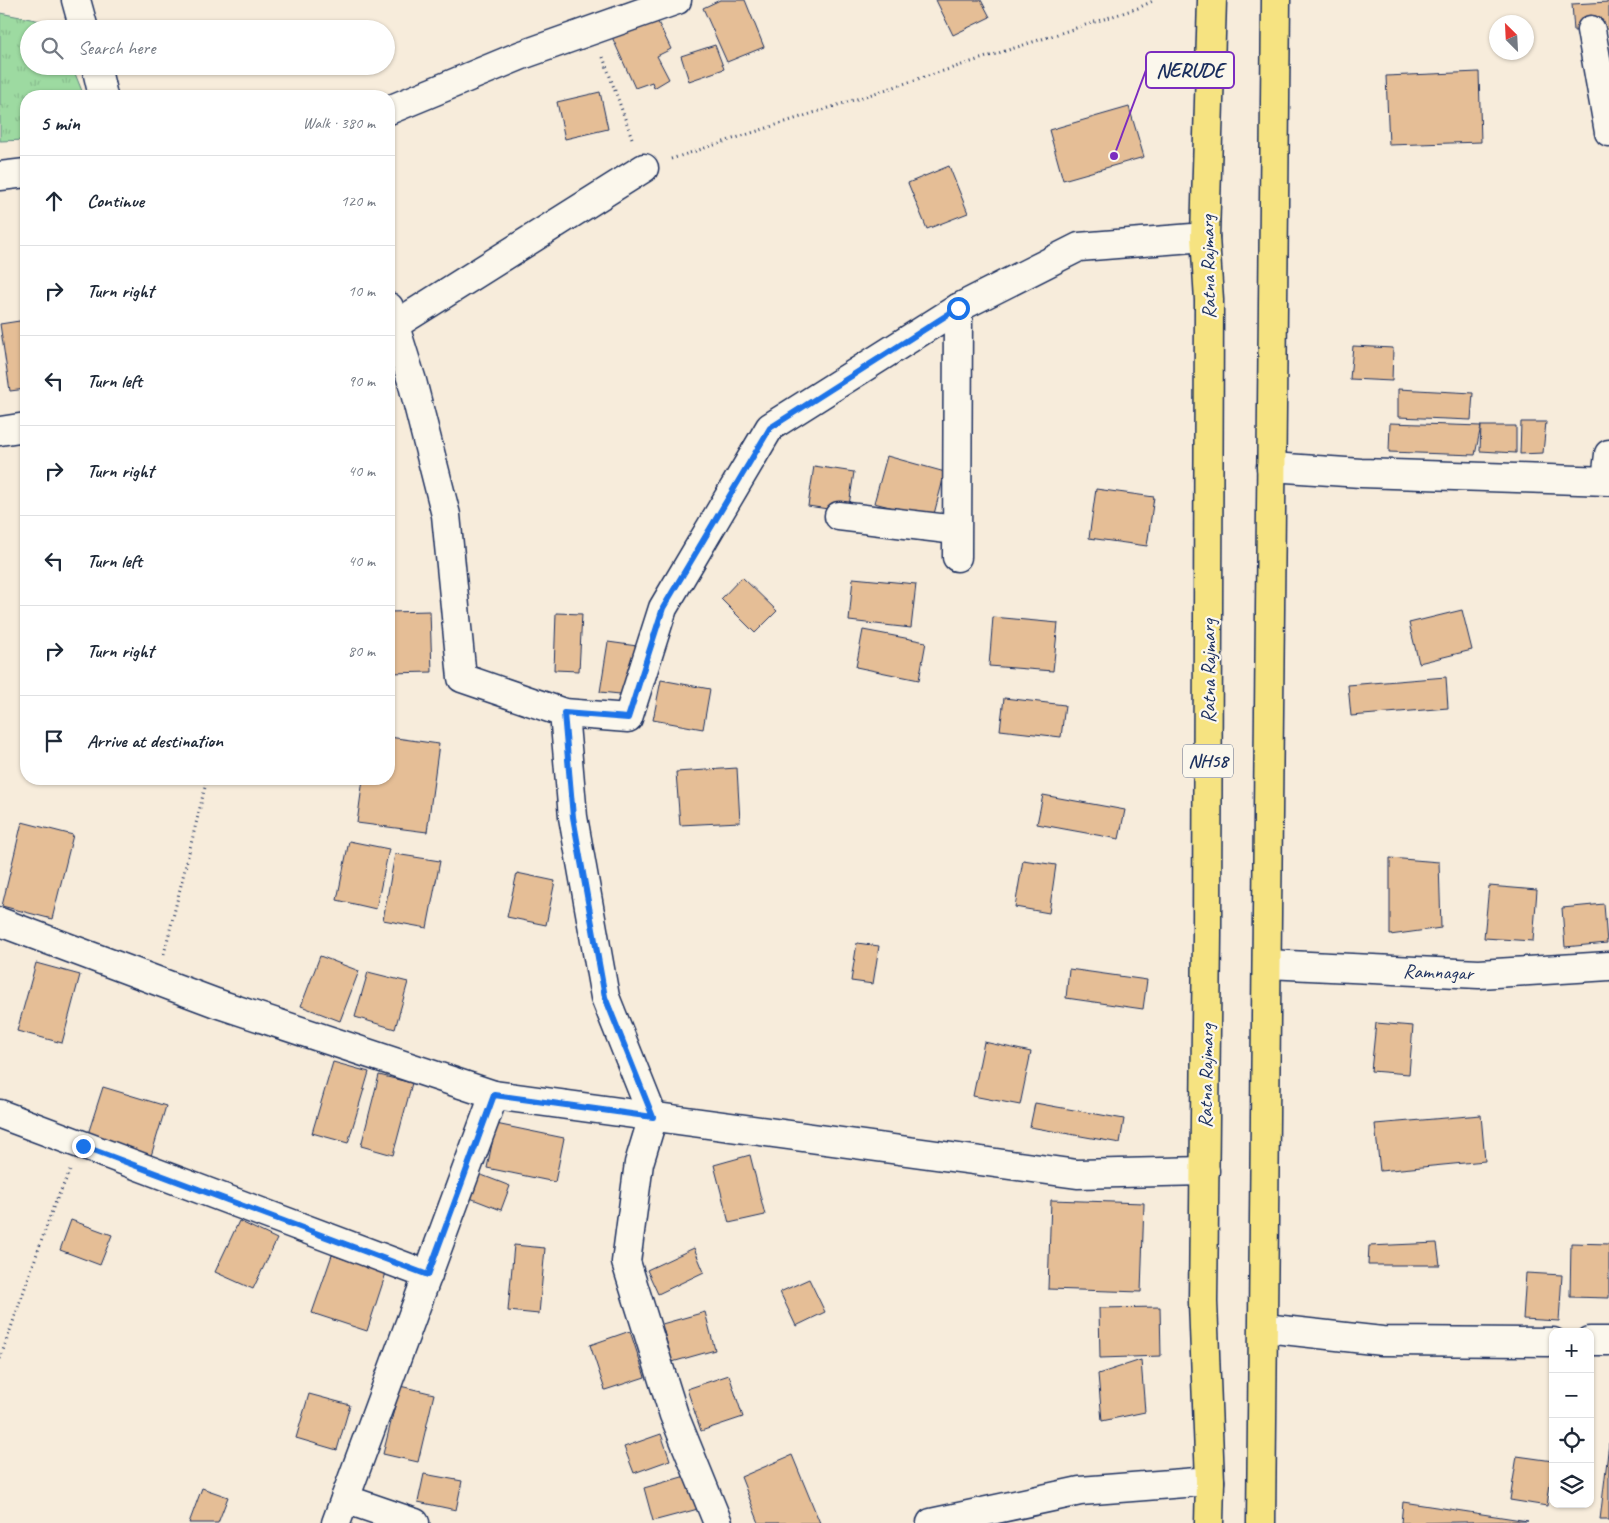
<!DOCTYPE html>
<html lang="en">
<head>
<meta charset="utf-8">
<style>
  :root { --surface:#fff; --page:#f6f6f7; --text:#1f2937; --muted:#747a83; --line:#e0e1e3 }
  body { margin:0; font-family:Caveat,sans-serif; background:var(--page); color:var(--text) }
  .controls { position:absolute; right:15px; bottom:15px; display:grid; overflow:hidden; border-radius:10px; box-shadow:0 1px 4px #0004 }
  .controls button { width:45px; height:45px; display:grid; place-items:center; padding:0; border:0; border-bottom:1px solid var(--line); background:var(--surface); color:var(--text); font:25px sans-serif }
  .compass { position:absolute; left:1489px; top:15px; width:45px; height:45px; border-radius:50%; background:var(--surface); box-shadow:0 1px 4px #0004; rotate:336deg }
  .stop { position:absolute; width:15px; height:15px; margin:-11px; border:4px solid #1a73e8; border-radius:50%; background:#fff }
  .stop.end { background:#1a73e8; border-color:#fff; box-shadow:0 1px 5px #0008 }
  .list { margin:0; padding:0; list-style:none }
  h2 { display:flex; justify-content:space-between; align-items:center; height:65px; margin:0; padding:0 20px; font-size:21px }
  h2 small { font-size:16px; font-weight:400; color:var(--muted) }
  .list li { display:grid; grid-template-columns:32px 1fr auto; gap:15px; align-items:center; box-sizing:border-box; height:90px; padding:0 20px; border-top:1px solid var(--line) }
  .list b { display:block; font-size:19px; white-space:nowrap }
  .list em { font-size:16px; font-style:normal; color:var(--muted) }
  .icon { flex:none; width:28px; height:28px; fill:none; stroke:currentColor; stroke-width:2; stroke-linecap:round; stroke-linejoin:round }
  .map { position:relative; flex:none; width:1609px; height:1523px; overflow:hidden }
  .search { position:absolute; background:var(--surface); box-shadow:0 1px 4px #0004; left:20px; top:20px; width:375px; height:55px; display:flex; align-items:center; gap:12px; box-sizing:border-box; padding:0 18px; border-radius:28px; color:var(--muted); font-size:19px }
  .panel { position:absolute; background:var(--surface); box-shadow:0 1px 4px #0004; left:20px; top:90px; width:375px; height:695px; border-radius:20px }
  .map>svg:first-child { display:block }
</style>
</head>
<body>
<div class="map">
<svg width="1609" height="1523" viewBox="0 0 1609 1523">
  <defs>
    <pattern id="grass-tufts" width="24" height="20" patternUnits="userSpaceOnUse" patternTransform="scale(1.25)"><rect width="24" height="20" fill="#9ddaa1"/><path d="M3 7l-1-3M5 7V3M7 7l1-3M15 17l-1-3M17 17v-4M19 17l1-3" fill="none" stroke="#87bb8d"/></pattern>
  </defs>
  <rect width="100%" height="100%" fill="#f7ecdb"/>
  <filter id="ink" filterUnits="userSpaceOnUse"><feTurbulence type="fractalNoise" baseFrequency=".02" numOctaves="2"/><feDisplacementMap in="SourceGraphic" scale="10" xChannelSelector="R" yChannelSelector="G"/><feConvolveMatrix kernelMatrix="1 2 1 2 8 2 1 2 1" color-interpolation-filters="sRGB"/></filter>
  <g filter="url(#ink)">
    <!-- grass -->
    <polygon fill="url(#grass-tufts)" stroke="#5c8480" points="0,13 56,24 58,29 29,29 29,66 72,66 84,96 26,96 26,140 0,141"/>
    <!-- building -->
    <g fill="#e5be96" stroke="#1b2f5e">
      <polygon points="720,0 745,0 764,47 727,62 703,8"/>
      <polygon points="936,0 981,0 990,17 953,35"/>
      <polygon points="1609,2 1609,29 1574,31 1572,4"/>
      <polygon points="658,22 671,49 657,56 669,79 654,88 652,82 635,88 612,37"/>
      <polygon points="715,45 724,69 689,81 681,56"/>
      <polygon points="1479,72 1481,142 1389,145 1386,76"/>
      <polygon points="600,92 608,129 565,139 557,102"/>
      <polygon points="1129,107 1144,157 1063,180 1049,130"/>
      <polygon points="949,166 968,213 927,229 908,183"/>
      <polygon points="26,320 26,389 10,391 0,324"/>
      <polygon points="1353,346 1393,348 1392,381 1350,379"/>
      <polygon points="1398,389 1473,393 1471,420 1398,417"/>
      <polygon points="1521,422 1546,422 1543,453 1520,454"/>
      <polygon points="1390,423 1481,426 1475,455 1389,452"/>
      <polygon points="1481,426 1516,426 1516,453 1480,451"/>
      <polygon points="887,456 945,472 933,518 874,503"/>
      <polygon points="814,466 854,472 848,512 808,506"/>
      <polygon points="1096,489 1154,497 1147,546 1089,538"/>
      <polygon points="742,577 777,611 755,633 721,599"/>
      <polygon points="853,578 916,584 911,628 849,621"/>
      <polygon points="1462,610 1472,650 1419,663 1409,623"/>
      <polygon points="430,611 432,672 389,673 389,612"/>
      <polygon points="556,613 582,614 579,671 554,670"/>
      <polygon points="993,617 1058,623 1053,671 989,666"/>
      <polygon points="863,630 926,642 919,680 856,667"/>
      <polygon points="608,642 637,646 630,695 600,692"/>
      <polygon points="1446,677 1448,708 1351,716 1348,685"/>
      <polygon points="661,680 710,689 703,729 653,720"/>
      <polygon points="1004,698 1065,705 1061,737 1000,730"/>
      <polygon points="389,737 439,744 427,832 357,823 363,779 389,779"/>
      <polygon points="737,768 740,822 680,825 676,772"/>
      <polygon points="1043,795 1125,810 1119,839 1037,824"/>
      <polygon points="22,822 73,835 52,919 2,906"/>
      <polygon points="349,841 389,849 376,909 337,900"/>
      <polygon points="395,854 440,861 427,928 383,920"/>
      <polygon points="1390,858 1439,862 1441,928 1390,935"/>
      <polygon points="1023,860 1056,865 1049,913 1015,907"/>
      <polygon points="517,873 555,881 546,925 507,917"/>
      <polygon points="1489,886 1537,890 1533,941 1484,938"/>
      <polygon points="1604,904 1607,943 1565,947 1562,908"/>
      <polygon points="857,943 879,946 873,984 851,981"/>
      <polygon points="320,956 359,971 340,1021 301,1006"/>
      <polygon points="36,963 80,975 62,1043 17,1031"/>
      <polygon points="1069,969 1147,980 1143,1009 1066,998"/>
      <polygon points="368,972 408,982 395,1029 355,1017"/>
      <polygon points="1376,1023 1413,1026 1409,1074 1371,1071"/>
      <polygon points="984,1042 1031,1052 1020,1105 973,1096"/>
      <polygon points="333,1062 369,1072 348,1143 312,1133"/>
      <polygon points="379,1075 412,1083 393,1155 361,1146"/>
      <polygon points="103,1087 166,1106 151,1156 87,1137"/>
      <polygon points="1035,1103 1124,1119 1120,1143 1030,1127"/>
      <polygon points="1481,1115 1485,1161 1380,1171 1375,1124"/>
      <polygon points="496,1124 564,1138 555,1182 487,1168"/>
      <polygon points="750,1155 765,1215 729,1223 714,1165"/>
      <polygon points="479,1174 510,1186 501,1210 470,1198"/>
      <polygon points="1051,1200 1144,1203 1141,1292 1048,1289"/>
      <polygon points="71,1220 112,1235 100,1265 60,1250"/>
      <polygon points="239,1221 277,1239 253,1289 215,1272"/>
      <polygon points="1437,1243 1440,1265 1368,1265 1369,1246"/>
      <polygon points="1571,1243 1609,1244 1609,1298 1570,1297"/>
      <polygon points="514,1245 545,1248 539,1314 508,1311"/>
      <polygon points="694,1248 704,1272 658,1294 647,1270"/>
      <polygon points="332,1255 386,1273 367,1331 312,1313"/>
      <polygon points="1526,1273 1562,1275 1559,1321 1523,1319"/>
      <polygon points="809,1279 825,1312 796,1326 780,1292"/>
      <polygon points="1160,1307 1161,1356 1100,1358 1099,1308"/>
      <polygon points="705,1312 715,1350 672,1362 662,1324"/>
      <polygon points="630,1331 645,1377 605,1390 590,1345"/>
      <polygon points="1141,1360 1145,1412 1102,1421 1098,1374"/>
      <polygon points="729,1375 743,1417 701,1431 687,1389"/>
      <polygon points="400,1386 434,1394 418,1462 383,1454"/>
      <polygon points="309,1394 350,1405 337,1450 296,1438"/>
      <polygon points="661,1434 670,1460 634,1473 624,1447"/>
      <polygon points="1609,1443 1609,1520 1600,1520"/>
      <polygon points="792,1455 820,1523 759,1523 741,1477"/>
      <polygon points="1517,1456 1553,1461 1547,1506 1510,1500"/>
      <polygon points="424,1474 462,1481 456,1510 418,1502"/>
      <polygon points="689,1475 698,1509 653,1521 644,1488"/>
      <polygon points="202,1488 228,1497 218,1523 189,1523"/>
      <polygon points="1403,1502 1528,1521 1401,1523"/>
    </g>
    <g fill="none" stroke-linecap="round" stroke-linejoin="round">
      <!-- street casing -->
      <g stroke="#1b2f5e" stroke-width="31">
        <g id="street">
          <polyline points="76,0 84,29"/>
          <polyline points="1591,30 1609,132"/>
          <polyline points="96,66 103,96"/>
          <polyline points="389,110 522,55 677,0"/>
          <polyline points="0,176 26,173"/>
          <polyline points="389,307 412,381 446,515 462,678 564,713 573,817 605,997 653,1117 639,1163 626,1262 674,1415 718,1523"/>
          <polyline points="395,325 644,168"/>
          <polyline points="0,431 26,427"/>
          <polyline points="1271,467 1361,473 1609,481"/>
          <polyline points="1606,480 1609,454"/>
          <polyline points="839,516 956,530"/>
          <polyline points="957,557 958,308"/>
          <polyline points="564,713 628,718 663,608 770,427 958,308 1079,247 1205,237"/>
          <polyline points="0,922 216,1003 494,1095 1077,1174 1205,1171"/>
          <polyline points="1267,964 1479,974 1609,966"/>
          <polyline points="0,1114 428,1275"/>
          <polyline points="1264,1328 1382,1341 1553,1342"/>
          <polyline points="1590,1341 1609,1341"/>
          <polyline points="345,1499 415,1523"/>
          <polyline points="336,1523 494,1095"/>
          <polyline points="931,1523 1080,1491 1210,1481"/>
        </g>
      </g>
      <!-- highway casing -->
      <g stroke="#1b2f5e" stroke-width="31">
        <g id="highway">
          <polyline points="1209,1523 1210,1481 1203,1302 1207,935 1209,300 1205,237 1212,0"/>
          <polyline points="1261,1523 1276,0"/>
        </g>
      </g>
      <!-- path -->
      <g stroke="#1b2f5e" stroke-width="3" stroke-dasharray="1 4" stroke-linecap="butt">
        <polyline points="603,57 633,141"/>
        <polyline points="671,159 1138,8 1155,0"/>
        <polyline points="164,954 207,779"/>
        <polyline points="0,1359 54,1205 70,1171"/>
      </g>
      <!-- street -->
      <use href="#street" stroke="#fbf7ec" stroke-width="28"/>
      <!-- highway -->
      <use href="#highway" stroke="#f6e381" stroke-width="28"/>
    </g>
  </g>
  <g fill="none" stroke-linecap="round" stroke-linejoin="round" filter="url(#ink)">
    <!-- route -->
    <polyline stroke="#1a73e8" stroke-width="6" points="83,1146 428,1275 494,1095 653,1117 605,997 573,817 564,713 628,718 663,608 770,428 958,308"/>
  </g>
  <g text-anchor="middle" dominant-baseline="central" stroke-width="4.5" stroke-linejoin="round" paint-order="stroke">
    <!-- shield labels -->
    <rect fill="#fbf7ec" stroke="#5e6b89" stroke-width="1" x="1183" y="744.5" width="50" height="33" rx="4"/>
    <g font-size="19" font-weight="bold" fill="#1b2f5e">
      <text x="1208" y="761">NH58</text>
    </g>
    <!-- street labels -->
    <g font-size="20" fill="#1b2f5e" stroke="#fbf7ec">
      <text transform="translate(1208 267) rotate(-91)">Ratna Rajmarg</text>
      <text transform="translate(1208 671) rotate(-90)">Ratna Rajmarg</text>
      <text transform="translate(1438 972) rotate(2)">Ramnagar</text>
      <text transform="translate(1206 1076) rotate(-89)">Ratna Rajmarg</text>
    </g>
  </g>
  <!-- callouts -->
  <path fill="none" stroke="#7b2cbf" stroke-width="2" d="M1114 156L1146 70"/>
  <circle fill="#7b2cbf" stroke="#fbf7ec" stroke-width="2" cx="1114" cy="156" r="5"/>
  <rect fill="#fbf7ec" stroke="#7b2cbf" stroke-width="2" x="1146" y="52" width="88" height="36" rx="5"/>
  <g font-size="21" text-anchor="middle" font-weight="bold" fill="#1b2f5e">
    <text x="1190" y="77">NERUDE</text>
  </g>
</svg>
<div class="controls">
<button>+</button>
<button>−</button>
<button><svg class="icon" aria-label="locate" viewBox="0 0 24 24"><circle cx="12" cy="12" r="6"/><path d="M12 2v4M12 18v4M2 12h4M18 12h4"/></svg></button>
<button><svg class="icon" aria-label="layers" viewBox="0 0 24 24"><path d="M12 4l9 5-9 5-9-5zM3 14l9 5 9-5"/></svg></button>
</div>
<svg class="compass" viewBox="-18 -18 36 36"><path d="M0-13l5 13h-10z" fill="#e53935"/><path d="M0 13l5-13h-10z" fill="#747a83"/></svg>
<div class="stop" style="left:958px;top:308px"></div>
<div class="stop end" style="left:83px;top:1146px"></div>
<div class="search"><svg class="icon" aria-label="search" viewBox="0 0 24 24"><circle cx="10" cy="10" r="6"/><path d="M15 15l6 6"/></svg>Search here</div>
<section class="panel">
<h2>5 min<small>Walk · 380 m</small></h2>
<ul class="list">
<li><svg class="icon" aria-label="ahead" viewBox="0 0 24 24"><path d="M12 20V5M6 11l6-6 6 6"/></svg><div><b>Continue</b></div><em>120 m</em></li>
<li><svg class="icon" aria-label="right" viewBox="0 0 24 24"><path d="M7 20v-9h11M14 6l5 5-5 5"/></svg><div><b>Turn right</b></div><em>10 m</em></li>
<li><svg class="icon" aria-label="left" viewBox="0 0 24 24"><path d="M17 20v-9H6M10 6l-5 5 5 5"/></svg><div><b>Turn left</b></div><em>90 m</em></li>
<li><svg class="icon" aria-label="right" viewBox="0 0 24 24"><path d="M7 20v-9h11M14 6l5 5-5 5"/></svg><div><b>Turn right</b></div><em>40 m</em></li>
<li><svg class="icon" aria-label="left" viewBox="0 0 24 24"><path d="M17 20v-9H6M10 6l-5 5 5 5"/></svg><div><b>Turn left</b></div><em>40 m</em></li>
<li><svg class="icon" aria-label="right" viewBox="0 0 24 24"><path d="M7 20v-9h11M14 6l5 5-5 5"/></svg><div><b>Turn right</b></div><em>80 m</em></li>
<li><svg class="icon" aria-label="arrive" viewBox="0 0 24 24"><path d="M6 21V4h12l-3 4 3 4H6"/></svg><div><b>Arrive at destination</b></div></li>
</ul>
</section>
</div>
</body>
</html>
